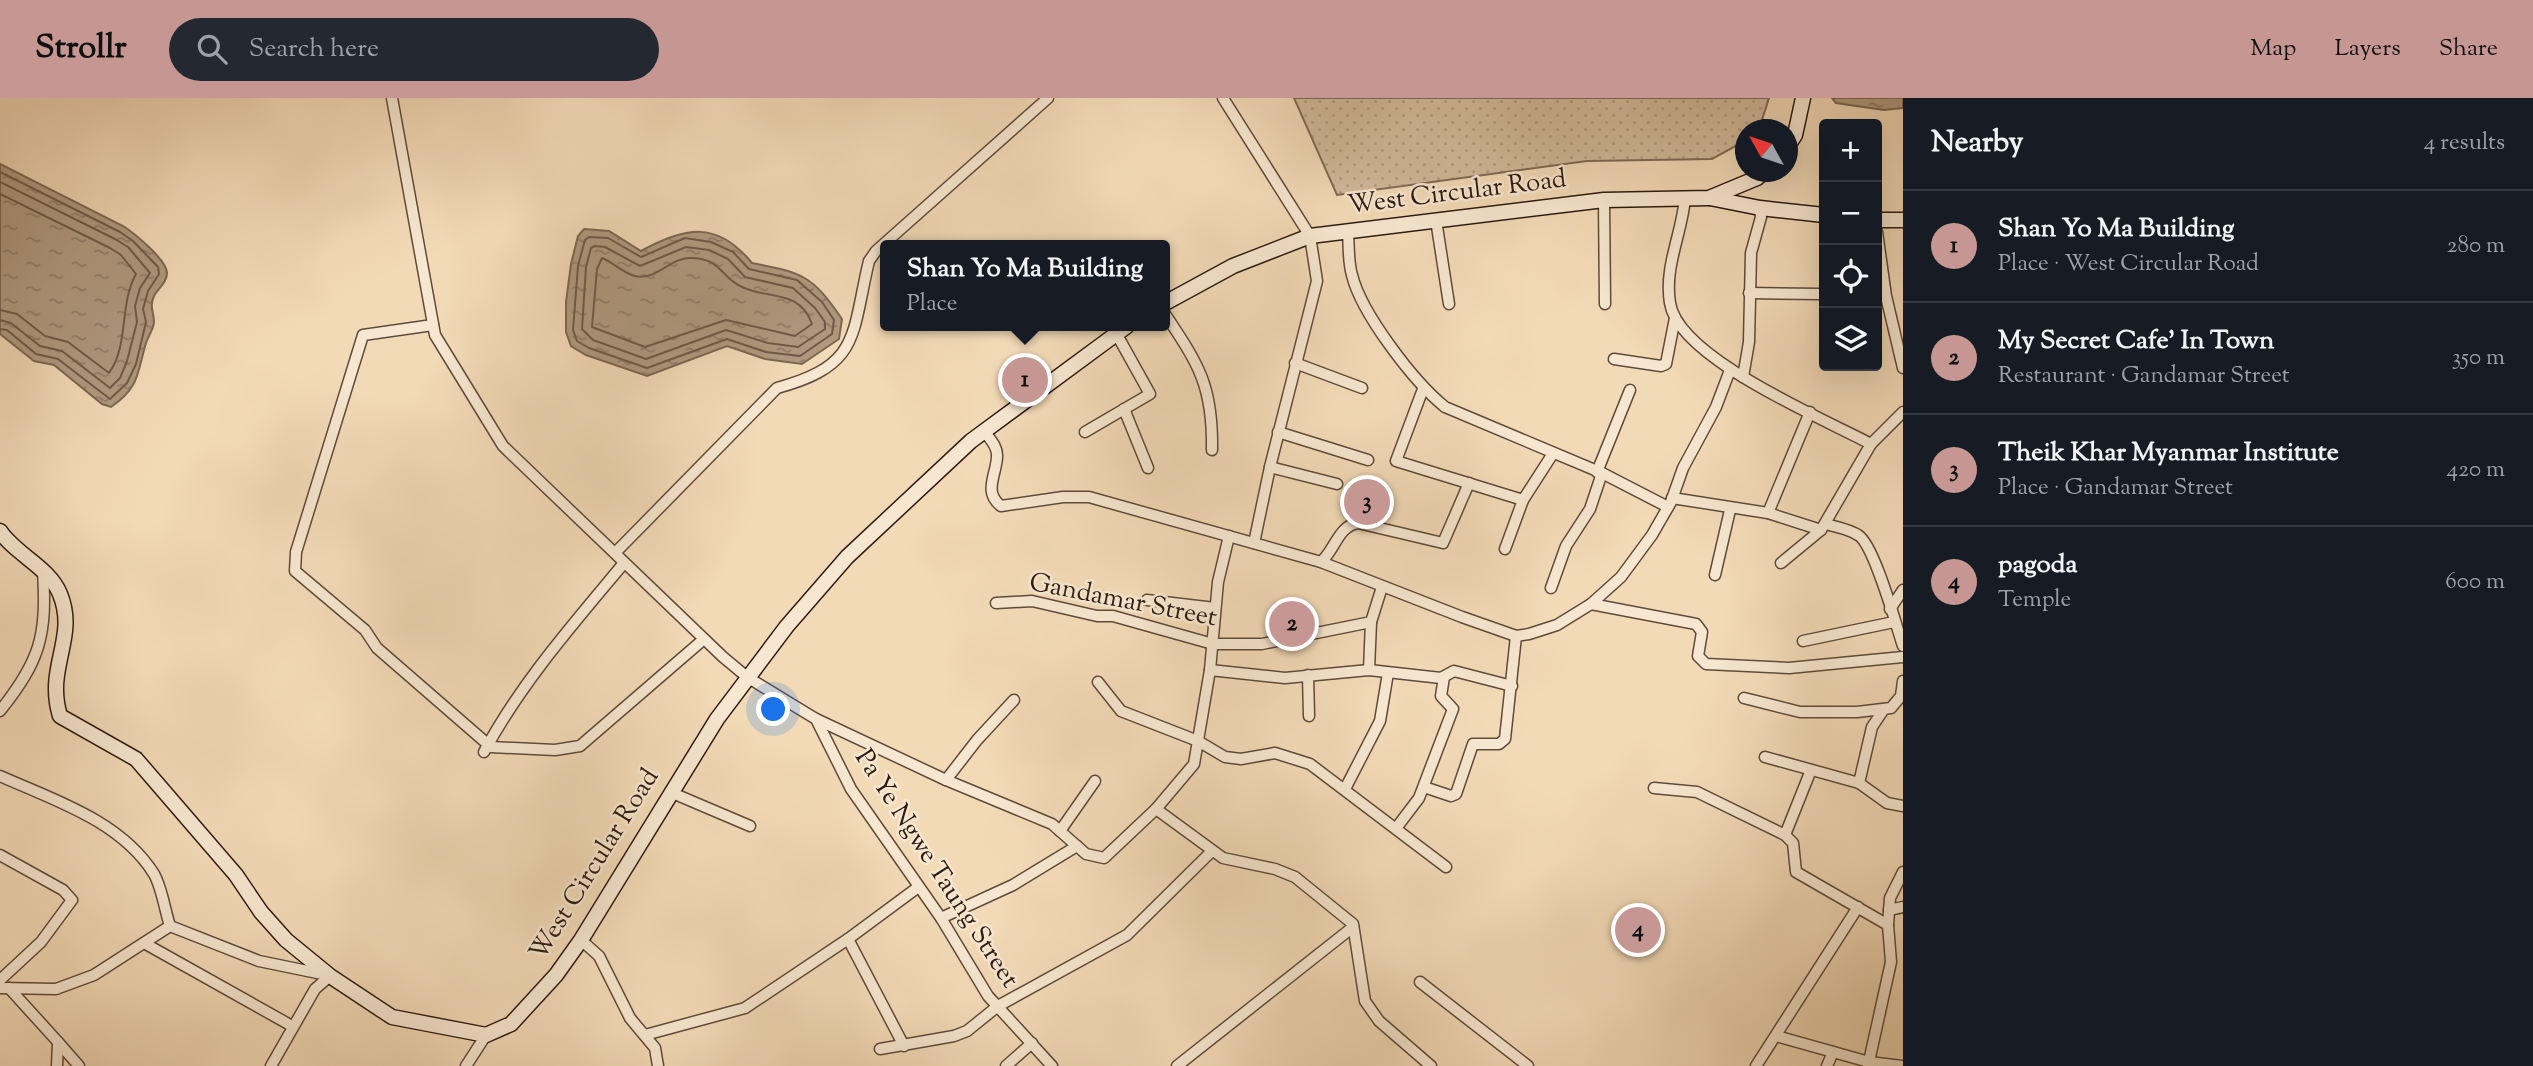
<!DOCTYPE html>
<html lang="en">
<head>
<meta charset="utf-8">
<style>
  :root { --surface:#171b24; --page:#242831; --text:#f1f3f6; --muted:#9ea1a6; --line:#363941; --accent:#c59692 }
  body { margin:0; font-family:"Sorts Mill Goudy",serif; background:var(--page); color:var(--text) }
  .controls { position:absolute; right:21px; top:21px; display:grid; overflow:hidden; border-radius:7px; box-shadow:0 7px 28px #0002 }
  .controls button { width:63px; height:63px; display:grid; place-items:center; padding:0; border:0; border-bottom:2px solid var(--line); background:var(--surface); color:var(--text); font:35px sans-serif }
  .compass { position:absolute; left:1735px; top:21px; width:63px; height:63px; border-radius:50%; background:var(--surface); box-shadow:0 7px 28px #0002; rotate:310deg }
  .you { position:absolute; left:774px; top:612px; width:24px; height:24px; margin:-18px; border:5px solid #fff; border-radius:50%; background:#1a73e8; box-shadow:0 0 0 10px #1a73e833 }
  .badge { display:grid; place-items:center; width:46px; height:46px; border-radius:50%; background:var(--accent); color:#111; font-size:23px; font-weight:700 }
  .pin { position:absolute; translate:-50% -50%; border:4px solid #fff; box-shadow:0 2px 7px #0006 }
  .popup { position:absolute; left:880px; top:142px; width:290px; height:91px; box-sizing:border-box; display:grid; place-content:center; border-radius:7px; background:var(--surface); filter:drop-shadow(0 2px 5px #0005); font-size:23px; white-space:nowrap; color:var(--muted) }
  .popup b { font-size:26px; color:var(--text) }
  .popup::after { content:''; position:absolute; left:50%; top:100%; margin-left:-14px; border:14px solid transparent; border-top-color:var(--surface) }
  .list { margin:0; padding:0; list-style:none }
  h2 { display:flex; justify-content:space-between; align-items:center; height:91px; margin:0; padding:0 28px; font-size:30px }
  h2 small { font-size:23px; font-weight:400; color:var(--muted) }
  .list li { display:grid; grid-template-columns:46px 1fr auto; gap:21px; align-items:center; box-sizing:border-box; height:112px; padding:0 28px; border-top:2px solid var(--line) }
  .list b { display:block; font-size:26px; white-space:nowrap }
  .list p { margin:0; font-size:23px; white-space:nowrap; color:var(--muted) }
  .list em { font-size:23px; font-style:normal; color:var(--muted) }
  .icon { flex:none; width:38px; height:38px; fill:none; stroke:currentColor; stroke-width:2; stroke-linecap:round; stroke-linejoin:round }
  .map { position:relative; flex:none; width:1903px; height:968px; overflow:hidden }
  header { display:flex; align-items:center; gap:42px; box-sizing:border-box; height:98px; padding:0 35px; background:var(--accent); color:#111 }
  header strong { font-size:33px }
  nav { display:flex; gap:38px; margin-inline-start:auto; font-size:24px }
  .search { width:490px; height:63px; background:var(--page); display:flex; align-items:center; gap:18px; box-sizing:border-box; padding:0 24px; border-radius:38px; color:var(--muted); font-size:26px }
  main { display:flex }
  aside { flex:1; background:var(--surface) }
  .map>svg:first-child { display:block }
</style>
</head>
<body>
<header>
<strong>Strollr</strong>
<div class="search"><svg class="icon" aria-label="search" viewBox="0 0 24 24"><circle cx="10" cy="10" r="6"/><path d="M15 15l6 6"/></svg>Search here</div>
<nav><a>Map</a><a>Layers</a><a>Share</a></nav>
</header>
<main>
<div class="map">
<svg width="1903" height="968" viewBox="0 0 1903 968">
  <defs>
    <pattern id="grass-dots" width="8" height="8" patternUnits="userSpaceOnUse" patternTransform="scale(1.75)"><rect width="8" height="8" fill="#d2ba9b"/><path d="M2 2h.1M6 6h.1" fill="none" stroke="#b59f84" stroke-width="1.8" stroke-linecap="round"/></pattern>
    <pattern id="water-ripples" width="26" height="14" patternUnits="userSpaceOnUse" patternTransform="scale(1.75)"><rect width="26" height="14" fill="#b0997f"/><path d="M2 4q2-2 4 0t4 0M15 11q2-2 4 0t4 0" fill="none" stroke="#907c67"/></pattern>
  </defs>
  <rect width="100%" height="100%" fill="#f3dab7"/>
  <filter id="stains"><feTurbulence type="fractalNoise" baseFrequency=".00286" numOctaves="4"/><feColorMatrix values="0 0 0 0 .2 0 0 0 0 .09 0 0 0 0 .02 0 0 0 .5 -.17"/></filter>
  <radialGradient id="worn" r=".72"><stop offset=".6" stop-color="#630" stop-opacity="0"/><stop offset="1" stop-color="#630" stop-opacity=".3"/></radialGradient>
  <!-- grass -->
  <polygon fill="url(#grass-dots)" stroke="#806a56" stroke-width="2" points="1294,0 1769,0 1759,31 1745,32 1745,43 1712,61 1587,63 1337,97"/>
  <!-- water -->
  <g fill="url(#water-ripples)" stroke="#7c6753" stroke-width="2">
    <polygon points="1832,0 1903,0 1903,10 1884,12 1836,5"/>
    <path d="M0,66L123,128C134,135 167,162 167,175C167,185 158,190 154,198C149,209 154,214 154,224C154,230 148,239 146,245C137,275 140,289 111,309L102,306L54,267L34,263L0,236Z"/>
    <path d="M584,131L609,133L641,153C685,129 717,122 752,165C803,175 812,177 842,221L839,241L802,266L765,261L727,248L647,278L586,257L571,248L566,234V204L571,166L578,138Z"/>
  </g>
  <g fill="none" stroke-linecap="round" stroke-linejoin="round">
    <!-- shore -->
    <g stroke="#6f5a48" stroke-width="2">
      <polyline points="0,74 120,134 133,143 158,169 159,176 148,193 143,211 146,224 136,266 127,285 110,301 58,261 36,256 7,232 0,231"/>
      <polyline points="0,84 115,141 128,149 150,175 140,190 135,208 137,224 127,263 120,280 110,290 62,253 40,248 11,225 0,222"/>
      <path d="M0,96L110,150L121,157L136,176C119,206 129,248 109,275L68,244L45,238L17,216L0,212"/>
      <polygon points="589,139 608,140 641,159 685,140 711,144 733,154 749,171 797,182 822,204 834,222 832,236 800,258 766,254 727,241 647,270 589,250 577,243 573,232 578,168 585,142"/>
      <polygon points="595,148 605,149 640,168 686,149 709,152 728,161 745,179 793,190 815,210 825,224 825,231 798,249 768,245 726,232 646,261 593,242 582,231 586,169 591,150"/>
      <path d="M602,160C613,164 623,175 635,178C656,183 670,160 690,160C721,160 720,178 740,188C766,202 799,190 812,226L795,238L726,222L645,249L592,229L597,171Z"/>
    </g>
    <!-- street casing -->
    <g stroke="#5f4b3b" stroke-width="13">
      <g id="street">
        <polyline points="392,0 435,237 503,348 723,559 747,579 816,621 851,691 941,820 988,898 1052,968"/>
        <polyline points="1223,0 1310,138 1317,183 1270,369 1254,445"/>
        <path d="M1685,100C1682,136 1664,168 1670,205C1678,260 1824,321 1871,346"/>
        <polyline points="1604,102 1605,206"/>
        <polyline points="1436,122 1449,206"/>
        <path d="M1348,134C1349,148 1348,164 1352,177C1361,215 1414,284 1445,309L1602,375L1668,409"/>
        <polyline points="1877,134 1886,198 1903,270"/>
        <polyline points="1749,195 1820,196"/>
        <path d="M1165,216C1199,267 1213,288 1212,352"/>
        <polyline points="433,227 363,237 296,454 295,473 365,532 377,550 491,649 555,652 580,648 704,541"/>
        <polyline points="1614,261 1661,268 1666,266 1675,220"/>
        <polyline points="1295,265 1362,290"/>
        <polyline points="1743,279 1749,244 1751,155 1761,119 1760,110"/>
        <polyline points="1423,291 1396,363 1523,402"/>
        <polyline points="1124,311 1148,370"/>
        <path d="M984,333C990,341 998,349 997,359C996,378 983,394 1001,408L1063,399H1089L1321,464L1462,519L1516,538L1529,536L1557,527L1591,506L1621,479L1652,437L1671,404L1683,370L1716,309L1730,272"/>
        <polyline points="1085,334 1150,296 1116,235"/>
        <polyline points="1278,334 1368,362"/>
        <polyline points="1270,369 1337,386"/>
        <polyline points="1597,374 1630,292"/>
        <polyline points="1672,400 1768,415 1821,432"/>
        <polyline points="1768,415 1810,314"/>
        <path d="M1826,426C1836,429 1849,431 1858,437C1874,446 1896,527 1903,548"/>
        <polyline points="1505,451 1523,402 1552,357"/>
        <path d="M615,455L777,290C861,267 851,238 869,163L876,153L1048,0"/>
        <path d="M1321,464C1335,452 1338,428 1358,425L1443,445L1469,385"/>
        <polyline points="1781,465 1821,432 1871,346 1903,314"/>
        <polyline points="1715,477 1730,412"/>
        <polyline points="1551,490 1566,448 1590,411 1602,375"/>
        <polyline points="1147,502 1215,510"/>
        <polyline points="996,505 1032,503 1097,518 1113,518 1213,546 1262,546 1371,524 1382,489"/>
        <polyline points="1591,506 1696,526 1702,534 1698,558 1706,566 1789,570 1903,559"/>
        <polyline points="1890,511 1903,492"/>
        <polyline points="1803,543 1894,524"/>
        <polyline points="1210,572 1285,580 1369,572 1441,580 1454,573 1512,588"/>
        <polyline points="1369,572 1371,524"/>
        <polyline points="1308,577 1309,618"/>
        <polyline points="1098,584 1121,613 1198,643 1225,659 1241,661 1275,655 1310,666 1446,769"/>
        <polyline points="1744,600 1800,614 1857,614 1891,610 1901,598 1903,583"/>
        <path d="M0,613C40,563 47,538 43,474"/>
        <polyline points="816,621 946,682 1052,726 1086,756 1104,760 1156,711 1194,666 1210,572 1218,484 1229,438"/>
        <path d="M484,654C521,585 574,525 624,465"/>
        <polyline points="1765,659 1859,685 1887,705 1903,708"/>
        <path d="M0,678C54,702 121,723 154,776C162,790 165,813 170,828"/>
        <polyline points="946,682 977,642 1014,602"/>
        <polyline points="1859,685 1872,629 1884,611"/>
        <polyline points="1424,689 1451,698 1456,696 1473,646 1499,646 1505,641 1516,538"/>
        <polyline points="1654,690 1697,694 1785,737 1793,745 1796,774 1888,827 1891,864 1868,968"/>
        <polyline points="1345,691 1380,623 1388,575"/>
        <polyline points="670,694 750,728"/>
        <polyline points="1156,711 1223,760 1275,771 1295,779 1353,826 1365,903 1379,923 1431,968"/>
        <polyline points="1397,729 1419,700 1453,611 1441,598 1444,579"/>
        <polyline points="1060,733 1095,683"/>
        <polyline points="1785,737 1811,672"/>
        <polyline points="0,757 63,792 72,802 41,844 0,882"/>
        <polyline points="1889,812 1903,809"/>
        <polyline points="941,820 1013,787 1077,748"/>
        <polyline points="1888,827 1890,800 1903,774"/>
        <polyline points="848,841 904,948"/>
        <polyline points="581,842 599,858 630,920 655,950 658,968"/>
        <polyline points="144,845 292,928"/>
        <polyline points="1420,884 1528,968"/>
        <polyline points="0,890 56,891 94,877 170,828 259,863 327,877"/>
        <polyline points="9,890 58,944 57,968"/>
        <polyline points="645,937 745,910 848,841 917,790"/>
        <polyline points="1776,938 1869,964 1903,968"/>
        <polyline points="58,944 79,968"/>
        <polyline points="880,951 954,938 967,933 998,908 1127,837 1212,753"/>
        <polyline points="271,968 315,891 330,878"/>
        <polyline points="466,968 486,937"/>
        <polyline points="1006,968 1032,945"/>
        <polyline points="1177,968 1353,829"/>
        <polyline points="1756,968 1858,809"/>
        <polyline points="1827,968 1833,954"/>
      </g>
    </g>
    <!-- secondary casing -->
    <g stroke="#2e1b12" stroke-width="17">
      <g id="secondary">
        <polyline points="1787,49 1795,37 1803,0"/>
        <polyline points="1710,100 1760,110 1824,117"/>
        <polyline points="1877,122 1903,122"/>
        <polyline points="1165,205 1233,168 1310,138 1604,102 1709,100 1757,80 1764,74"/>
        <path d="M0,433C16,457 49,469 60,496C78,540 45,569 60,618L136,661L236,777L261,814L286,842L330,878L392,919L486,937L511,926L556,877L581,842L717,621L787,528L847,459L971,343L1127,228"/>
      </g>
    </g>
    <!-- street -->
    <use href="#street" stroke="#f7e7d0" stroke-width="10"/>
    <!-- secondary -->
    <use href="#secondary" stroke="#f7e7d0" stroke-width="14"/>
  </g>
  <g text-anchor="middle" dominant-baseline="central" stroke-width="5" stroke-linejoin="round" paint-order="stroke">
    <!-- street labels -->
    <g font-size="26" fill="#2e1b12" stroke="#f7e7d0">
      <text transform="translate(1457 95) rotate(-7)">West Circular Road</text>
      <text transform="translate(1123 503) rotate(11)">Gandamar Street</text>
      <text transform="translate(595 767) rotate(-58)">West Circular Road</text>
      <text transform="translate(936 771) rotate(57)">Pa Ye Ngwe Taung Street</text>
    </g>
  </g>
  <rect width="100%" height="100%" filter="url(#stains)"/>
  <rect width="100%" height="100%" fill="url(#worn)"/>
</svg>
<div class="controls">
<button>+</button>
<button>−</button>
<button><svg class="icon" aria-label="locate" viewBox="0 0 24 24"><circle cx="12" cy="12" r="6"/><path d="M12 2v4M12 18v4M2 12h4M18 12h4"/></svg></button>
<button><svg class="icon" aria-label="layers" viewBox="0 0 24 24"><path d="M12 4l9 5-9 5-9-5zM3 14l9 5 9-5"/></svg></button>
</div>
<svg class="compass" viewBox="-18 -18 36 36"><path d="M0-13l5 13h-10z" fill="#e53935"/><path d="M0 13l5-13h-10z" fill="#9ea1a6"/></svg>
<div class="you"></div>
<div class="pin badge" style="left:1025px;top:282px">1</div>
<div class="popup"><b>Shan Yo Ma Building</b>Place</div>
<div class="pin badge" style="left:1292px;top:526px">2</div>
<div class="pin badge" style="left:1367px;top:404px">3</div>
<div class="pin badge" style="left:1638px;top:832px">4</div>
</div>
<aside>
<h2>Nearby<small>4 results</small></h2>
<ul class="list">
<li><span class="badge">1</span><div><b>Shan Yo Ma Building</b><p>Place · West Circular Road</p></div><em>280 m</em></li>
<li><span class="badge">2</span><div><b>My Secret Cafe' In Town</b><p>Restaurant · Gandamar Street</p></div><em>350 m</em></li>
<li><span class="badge">3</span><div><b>Theik Khar Myanmar Institute</b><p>Place · Gandamar Street</p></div><em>420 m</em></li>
<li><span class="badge">4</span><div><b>pagoda</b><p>Temple</p></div><em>600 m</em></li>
</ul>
</aside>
</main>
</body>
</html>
